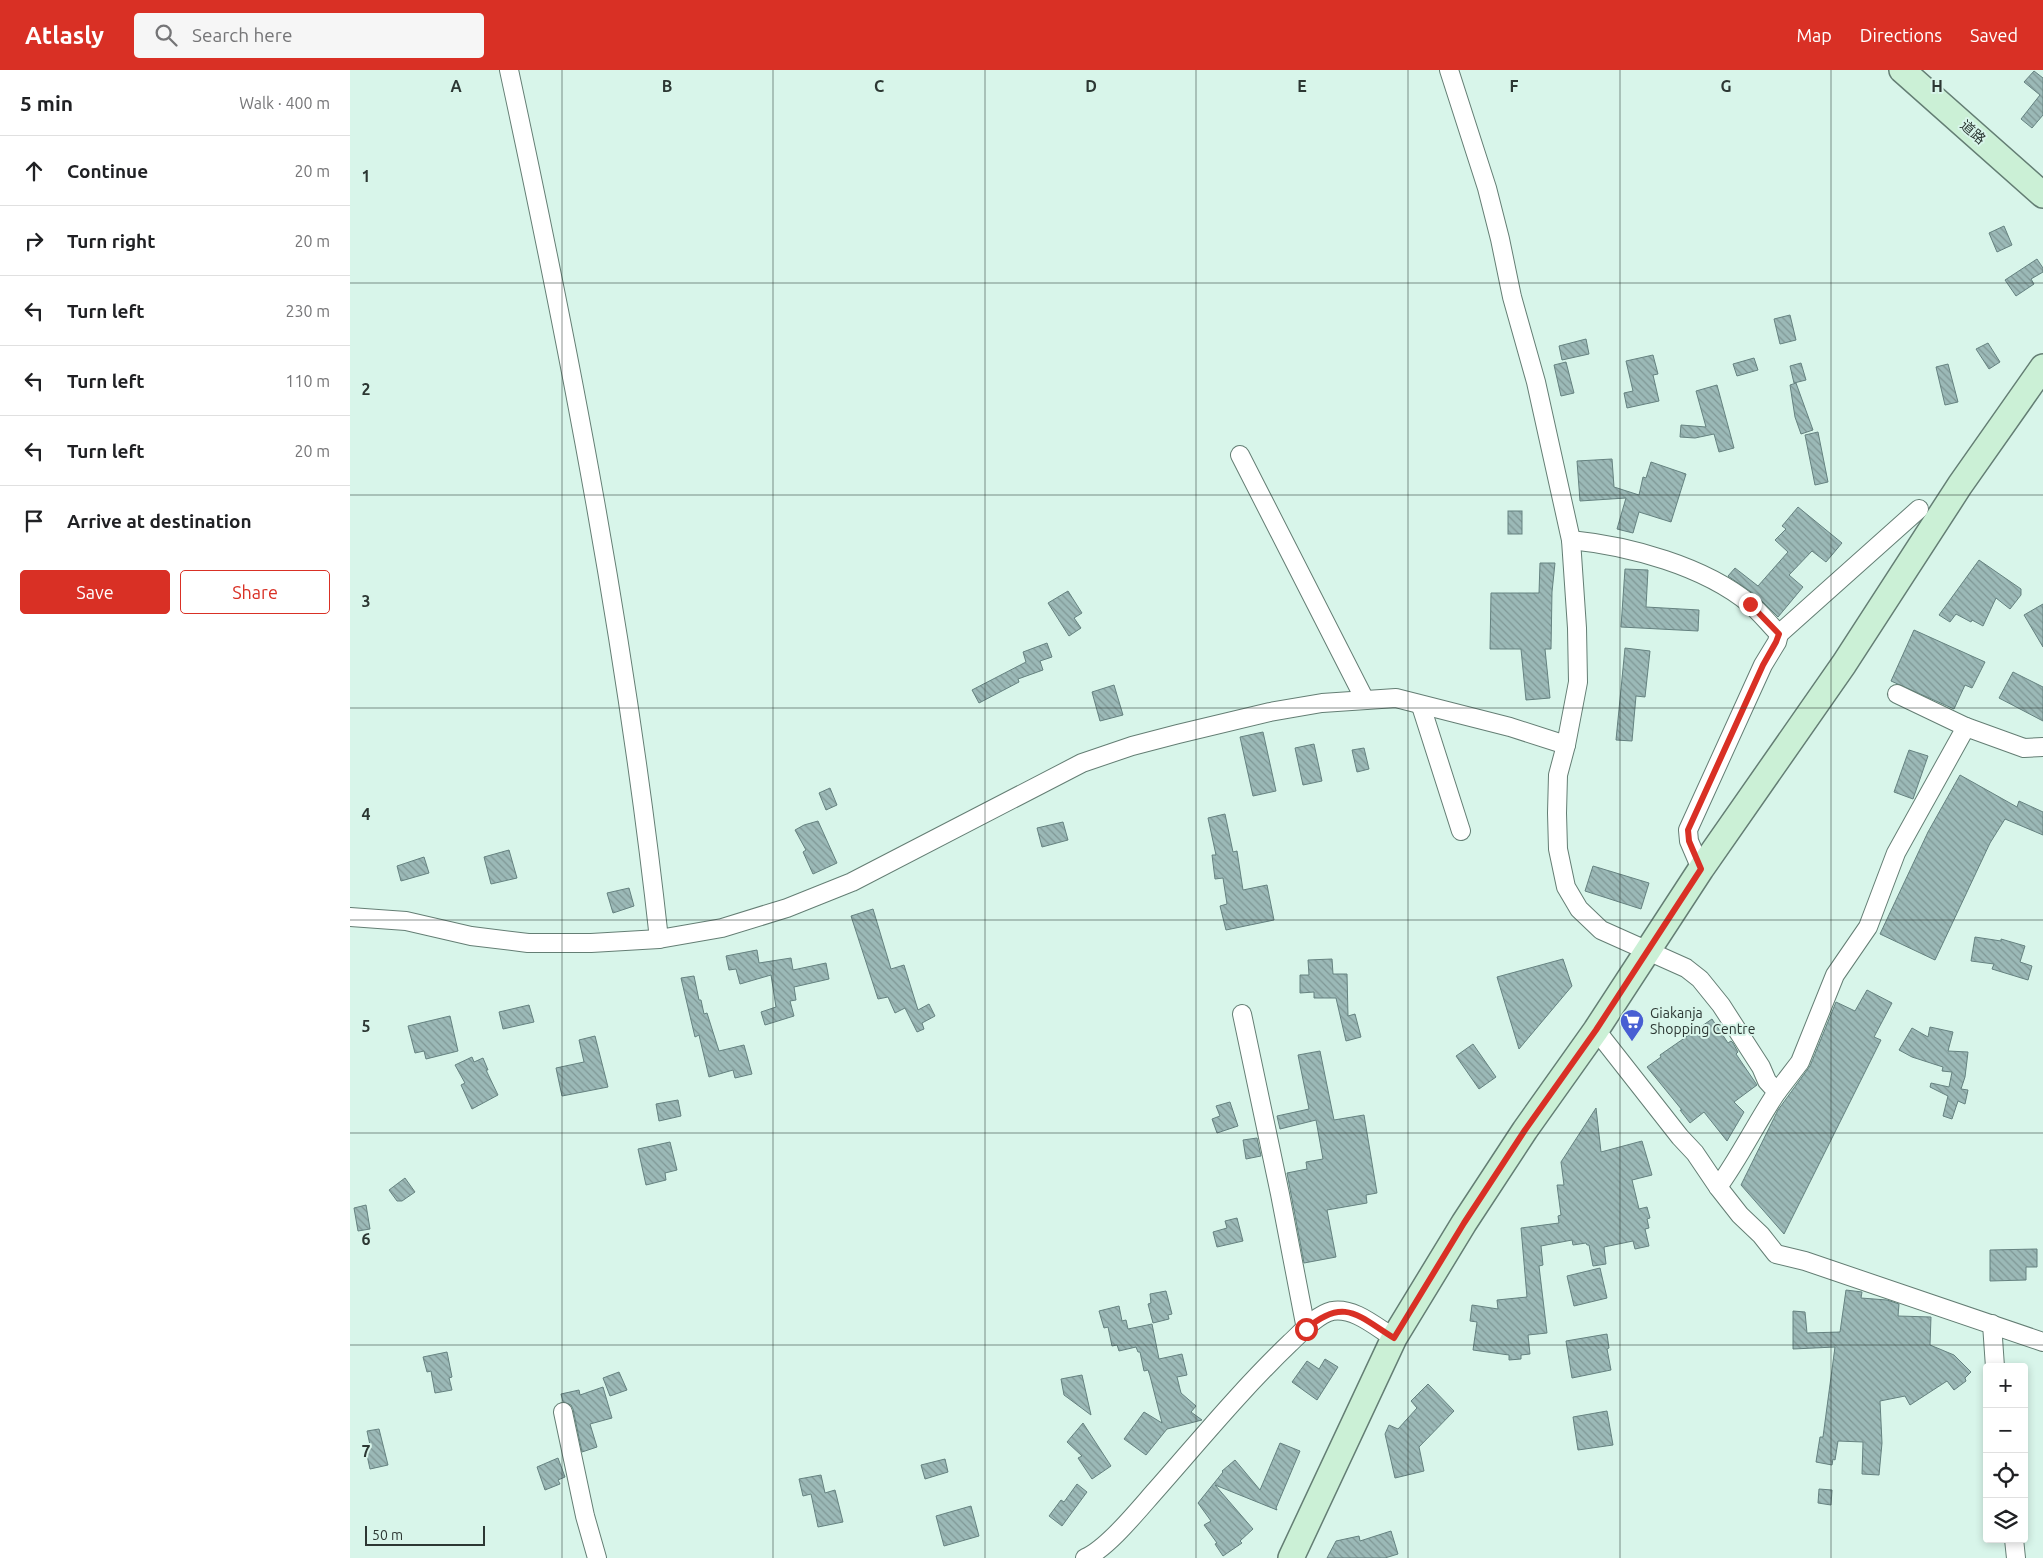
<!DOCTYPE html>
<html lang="en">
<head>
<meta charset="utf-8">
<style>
  :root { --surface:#fff; --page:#f6f6f6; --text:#202124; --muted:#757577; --line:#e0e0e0; --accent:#d93025 }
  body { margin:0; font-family:Ubuntu,"Noto Sans SC",sans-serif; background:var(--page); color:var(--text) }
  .controls { position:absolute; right:15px; bottom:15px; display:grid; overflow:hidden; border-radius:5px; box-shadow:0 2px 8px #0003 }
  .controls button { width:45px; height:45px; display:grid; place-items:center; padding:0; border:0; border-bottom:1px solid var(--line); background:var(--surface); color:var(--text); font:25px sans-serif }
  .scale { position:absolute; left:15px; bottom:12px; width:120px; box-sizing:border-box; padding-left:5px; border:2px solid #2c3733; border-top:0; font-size:14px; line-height:18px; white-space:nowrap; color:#2c3733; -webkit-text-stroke:4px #d8f5ea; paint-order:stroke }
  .stop { position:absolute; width:15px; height:15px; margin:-11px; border:4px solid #d93025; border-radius:50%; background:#fff }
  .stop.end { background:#d93025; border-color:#fff; box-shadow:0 1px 5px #0008 }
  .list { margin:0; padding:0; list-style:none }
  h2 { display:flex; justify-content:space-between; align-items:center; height:65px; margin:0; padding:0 20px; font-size:21px }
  h2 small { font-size:16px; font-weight:400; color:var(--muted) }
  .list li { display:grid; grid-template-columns:32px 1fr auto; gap:15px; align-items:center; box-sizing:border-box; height:70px; padding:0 20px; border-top:1px solid var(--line) }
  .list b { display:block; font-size:19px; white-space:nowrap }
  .list em { font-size:16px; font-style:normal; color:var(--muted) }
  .actions { display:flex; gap:10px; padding:15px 20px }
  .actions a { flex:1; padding:11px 0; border:1px solid var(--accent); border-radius:5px; text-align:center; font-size:18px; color:var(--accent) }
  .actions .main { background:var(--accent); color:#fff }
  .icon { flex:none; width:28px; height:28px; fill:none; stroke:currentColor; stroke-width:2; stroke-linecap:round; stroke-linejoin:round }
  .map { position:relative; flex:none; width:1693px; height:1488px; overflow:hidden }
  header { display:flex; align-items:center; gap:30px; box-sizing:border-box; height:70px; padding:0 25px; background:var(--accent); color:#fff }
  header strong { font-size:24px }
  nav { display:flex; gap:28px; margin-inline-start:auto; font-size:18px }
  .search { width:350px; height:45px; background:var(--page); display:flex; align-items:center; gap:12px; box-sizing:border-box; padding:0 18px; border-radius:5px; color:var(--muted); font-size:19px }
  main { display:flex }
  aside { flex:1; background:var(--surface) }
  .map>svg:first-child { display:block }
</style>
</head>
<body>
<header>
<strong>Atlasly</strong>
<div class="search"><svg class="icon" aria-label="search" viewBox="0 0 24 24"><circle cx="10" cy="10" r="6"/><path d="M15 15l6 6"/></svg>Search here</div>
<nav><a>Map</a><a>Directions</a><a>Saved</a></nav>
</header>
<main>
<aside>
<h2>5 min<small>Walk · 400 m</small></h2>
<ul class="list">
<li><svg class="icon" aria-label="ahead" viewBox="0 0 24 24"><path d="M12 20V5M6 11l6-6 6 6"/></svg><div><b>Continue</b></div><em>20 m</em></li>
<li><svg class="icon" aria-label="right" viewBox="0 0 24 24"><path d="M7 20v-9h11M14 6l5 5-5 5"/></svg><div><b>Turn right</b></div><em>20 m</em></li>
<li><svg class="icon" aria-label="left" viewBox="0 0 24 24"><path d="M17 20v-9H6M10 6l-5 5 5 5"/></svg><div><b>Turn left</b></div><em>230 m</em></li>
<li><svg class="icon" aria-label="left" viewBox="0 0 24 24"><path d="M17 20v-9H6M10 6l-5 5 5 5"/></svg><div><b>Turn left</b></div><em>110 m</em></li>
<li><svg class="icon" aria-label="left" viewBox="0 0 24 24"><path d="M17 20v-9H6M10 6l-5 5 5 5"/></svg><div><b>Turn left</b></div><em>20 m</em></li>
<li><svg class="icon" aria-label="arrive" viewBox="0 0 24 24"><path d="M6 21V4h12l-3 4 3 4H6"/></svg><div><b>Arrive at destination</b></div></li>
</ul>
<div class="actions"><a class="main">Save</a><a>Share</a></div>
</aside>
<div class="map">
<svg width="1693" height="1488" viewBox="0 0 1693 1488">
  <defs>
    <pattern id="building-back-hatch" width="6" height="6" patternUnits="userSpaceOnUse" patternTransform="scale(1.25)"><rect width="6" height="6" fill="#9bb9b7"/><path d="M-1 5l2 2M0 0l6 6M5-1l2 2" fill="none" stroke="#7f9795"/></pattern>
  </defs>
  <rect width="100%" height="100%" fill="#d8f5ea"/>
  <!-- building -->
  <g fill="url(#building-back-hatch)" stroke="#658280">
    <polygon points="1684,1 1693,8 1693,45 1682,58 1671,49 1690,25 1674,12"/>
    <polygon points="1654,156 1662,175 1647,182 1639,163"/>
    <polygon points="1687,189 1693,198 1693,202 1681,209 1684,214 1666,226 1655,210"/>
    <polygon points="1440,245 1446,270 1430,274 1424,249"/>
    <polygon points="1236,269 1239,284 1212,290 1209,276"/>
    <polygon points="1638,273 1650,292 1639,299 1626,279"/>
    <polygon points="1303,285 1308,304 1303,305 1309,331 1277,338 1274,323 1283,321 1276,291"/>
    <polygon points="1404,288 1408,300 1387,306 1383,294"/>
    <polygon points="1216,292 1224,323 1211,326 1204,295"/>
    <polygon points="1451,293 1456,310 1444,313 1440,296"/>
    <polygon points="1598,294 1608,332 1595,335 1586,297"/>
    <polygon points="1446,313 1463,360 1451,364 1445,347 1440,315"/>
    <polygon points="1367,315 1384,378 1369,382 1364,364 1345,368 1330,367 1331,355 1356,357 1346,321"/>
    <polygon points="1468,362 1478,412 1465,415 1455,365"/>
    <polygon points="1262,389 1264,417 1289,425 1293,407 1296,408 1301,392 1336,404 1321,452 1289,442 1283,463 1267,459 1276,428 1230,431 1227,391"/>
    <polygon points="1448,437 1492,473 1476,492 1462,481 1439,505 1453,517 1428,547 1407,526 1378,506 1385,498 1408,516 1438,482 1425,470 1436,459 1432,456"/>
    <rect x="1158" y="441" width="14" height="23"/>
    <polygon points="1629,490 1671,519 1671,525 1660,539 1646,528 1633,556 1622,550 1621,552 1606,544 1600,552 1589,545"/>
    <polygon points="1190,493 1205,493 1202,522 1201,579 1195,579 1200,628 1176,630 1171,579 1140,579 1141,523 1189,523"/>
    <polygon points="1275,499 1298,500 1296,537 1349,540 1348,561 1271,557"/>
    <polygon points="718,521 732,543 724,548 731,558 719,566 698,533"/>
    <polygon points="1693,534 1693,577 1674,545"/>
    <polygon points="1564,560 1635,592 1622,618 1615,615 1604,639 1541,611"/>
    <polygon points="697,573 702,587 690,591 693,600 668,609 669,612 629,633 622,620 676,592 673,582"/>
    <polygon points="1275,578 1300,581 1295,627 1286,626 1282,671 1266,670"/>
    <polygon points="1663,602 1693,617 1693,651 1649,628"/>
    <polygon points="764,615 773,645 750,651 742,622"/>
    <polygon points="913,662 926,721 903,726 890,667"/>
    <polygon points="964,674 972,711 953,715 945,678"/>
    <polygon points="1014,678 1019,699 1007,702 1002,680"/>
    <polygon points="1559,680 1578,686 1563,729 1544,722"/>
    <polygon points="1610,705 1667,737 1669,731 1693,742 1693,765 1655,749 1640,773 1585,890 1530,864 1578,762"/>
    <polygon points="480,718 487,735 476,740 469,723"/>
    <polygon points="875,744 883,782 887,781 893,820 917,815 924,850 876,860 870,836 877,834 873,808 865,809 862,785 866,785 858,748"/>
    <polygon points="468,751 487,793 463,804 453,782 456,780 445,760 454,755"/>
    <polygon points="713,752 718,770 692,777 687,758"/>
    <polygon points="159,780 167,808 141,814 134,787"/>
    <polygon points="74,787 79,803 51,811 47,796"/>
    <polygon points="1243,796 1299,813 1291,839 1235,821"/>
    <polygon points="279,818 284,836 263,843 257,823"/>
    <polygon points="523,839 541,899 554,895 568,940 579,934 585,946 572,953 574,959 567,962 555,938 545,943 538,927 528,929 501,846"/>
    <polygon points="1625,867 1651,871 1651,869 1675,876 1670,892 1682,896 1678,910 1642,899 1644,894 1621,891"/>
    <polygon points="407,880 409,893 441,888 443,900 476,893 479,909 444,917 446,930 440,931 444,946 415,955 411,942 426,937 421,905 390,914 386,899 379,900 376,886"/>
    <polygon points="982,889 983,904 997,904 998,946 1005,944 1011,967 996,971 986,928 964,928 964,922 950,923 950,905 959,905 958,890"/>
    <polygon points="1213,889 1222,916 1169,979 1147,907"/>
    <polygon points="344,906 349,930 351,930 354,944 357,943 369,981 394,975 402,1004 385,1008 383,1000 359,1007 349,965 345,967 331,908"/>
    <polygon points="1517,920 1542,933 1524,967 1531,970 1434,1164 1391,1115 1428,1040 1460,996 1486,932 1505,941"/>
    <polygon points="179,935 184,952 153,959 149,942"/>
    <polygon points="100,946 108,981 76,989 74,981 65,983 58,956"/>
    <polygon points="1362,949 1378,973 1381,971 1383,973 1388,982 1386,984 1407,1015 1384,1032 1394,1042 1377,1071 1354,1042 1340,1053 1330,1040 1332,1040 1297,997 1311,987 1310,985"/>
    <polygon points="1580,957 1603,962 1598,981 1618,982 1615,1007 1611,1019 1618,1020 1615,1034 1608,1031 1602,1049 1593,1046 1598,1026 1580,1017 1581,1013 1599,1017 1602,1002 1592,1001 1593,997 1562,987 1549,980 1562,958 1578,967"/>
    <polygon points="245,966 258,1017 212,1026 206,998 234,992 229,970"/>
    <polygon points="1123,974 1146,1007 1129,1019 1106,986"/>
    <polygon points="970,981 984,1050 1014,1045 1027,1123 1016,1125 1017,1133 977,1140 986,1187 954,1193 937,1103 957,1099 956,1092 973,1089 966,1050 930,1059 927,1046 959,1039 948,985"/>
    <polygon points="122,987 124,992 133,988 138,1000 136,1000 148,1025 122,1039 111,1015 115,1013 105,995"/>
    <polygon points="328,1030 331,1046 309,1051 306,1034"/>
    <polygon points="880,1032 888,1056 867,1063 862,1049 870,1046 866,1036"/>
    <polygon points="1246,1038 1251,1082 1292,1071 1302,1105 1282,1110 1289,1139 1297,1137 1300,1148 1297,1149 1299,1158 1295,1159 1299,1176 1285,1179 1283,1171 1254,1177 1256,1194 1243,1196 1239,1175 1237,1175 1236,1173 1223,1175 1222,1170 1191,1176 1193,1195 1189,1196 1197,1263 1178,1265 1180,1284 1171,1285 1171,1289 1159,1290 1159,1285 1123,1280 1127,1252 1120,1251 1122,1235 1148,1239 1147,1230 1177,1227 1171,1158 1209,1153 1208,1146 1211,1145 1207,1115 1214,1115 1211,1092"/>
    <polygon points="907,1068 911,1086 896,1089 893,1070"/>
    <polygon points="320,1072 327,1100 315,1103 316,1110 296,1115 288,1079"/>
    <polygon points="55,1108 65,1122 52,1131 47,1131 39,1120"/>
    <polygon points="16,1135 20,1159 8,1161 4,1138"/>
    <polygon points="887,1148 893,1171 867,1177 863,1162 877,1158 875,1151"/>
    <polygon points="1687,1179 1687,1197 1676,1197 1676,1210 1640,1211 1640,1180"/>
    <polygon points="1250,1198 1257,1228 1224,1236 1217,1206"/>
    <polygon points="1496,1220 1512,1222 1511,1228 1537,1230 1549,1234 1548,1246 1581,1247 1580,1275 1604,1285 1621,1302 1615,1308 1616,1311 1604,1320 1597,1311 1560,1335 1555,1326 1530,1331 1532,1373 1529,1405 1512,1404 1513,1372 1488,1371 1485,1390 1483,1389 1482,1395 1466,1392 1470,1367 1473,1367 1485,1277 1443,1279 1443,1241 1455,1242 1457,1263 1490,1262"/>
    <polygon points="816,1221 822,1244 818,1245 819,1249 803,1253 798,1234 801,1233 800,1224"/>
    <polygon points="769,1236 772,1251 776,1250 778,1259 802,1254 809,1289 832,1284 837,1305 827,1307 831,1323 846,1336 841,1342 852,1350 817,1359 796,1385 774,1369 794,1342 812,1353 800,1306 798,1300 794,1301 790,1282 788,1282 786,1277 769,1281 767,1275 762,1276 758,1257 754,1258 749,1241"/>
    <polygon points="1257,1264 1259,1278 1257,1279 1261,1300 1222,1308 1216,1271"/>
    <polygon points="97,1282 102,1307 99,1308 102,1320 85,1323 81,1301 77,1302 73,1287"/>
    <polygon points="975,1289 988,1297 967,1330 942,1312 957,1291 969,1299"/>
    <polygon points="269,1302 277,1320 260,1326 253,1308"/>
    <polygon points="732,1305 741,1345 714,1325 711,1309"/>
    <polygon points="1078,1314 1104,1341 1069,1377 1074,1401 1045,1408 1035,1364 1039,1355 1048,1359 1067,1338 1061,1331"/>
    <polygon points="253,1317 262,1348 240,1354 247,1377 232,1382 223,1339 221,1335 213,1332 211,1324 229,1320 230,1325"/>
    <polygon points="1257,1341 1263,1375 1228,1380 1223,1347"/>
    <polygon points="733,1353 761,1396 742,1409 728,1388 732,1386 717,1372"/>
    <polygon points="29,1359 38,1395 20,1399 15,1376 20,1375 17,1361"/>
    <polygon points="930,1373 950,1381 926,1438 927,1440 865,1415 903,1459 890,1471 892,1473 873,1486 865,1474 867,1473 854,1455 861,1451 848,1433 873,1402 872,1401 885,1390 910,1420"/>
    <polygon points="208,1388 215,1407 208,1410 210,1414 195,1420 187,1397"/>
    <polygon points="595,1389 598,1402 575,1409 571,1395"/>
    <polygon points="471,1405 475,1423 485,1420 493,1452 468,1457 461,1424 453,1426 449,1409"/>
    <polygon points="727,1414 737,1422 712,1456 699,1446 711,1430 714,1432"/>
    <polygon points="1469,1419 1482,1420 1481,1435 1468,1433"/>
    <polygon points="621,1436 629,1466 594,1476 586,1446"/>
    <polygon points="1041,1461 1048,1484 1035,1488 977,1488 986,1471 1009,1466 1010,1471"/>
  </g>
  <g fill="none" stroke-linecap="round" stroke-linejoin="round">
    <!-- minor casing -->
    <g stroke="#647e74" stroke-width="20">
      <g id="minor">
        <path d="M159,0C221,287 277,577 309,869"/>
        <path d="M1099,0L1137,118L1150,169L1162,227L1186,312L1221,470L1227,558L1228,612L1216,675L1208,705L1207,743L1208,779L1216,817L1229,839L1251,860L1336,898L1350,909L1371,935L1411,997L1417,1011L1427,1022C1406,1053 1390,1087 1368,1117"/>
        <polyline points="890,385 1015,630"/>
        <path d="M1221,470C1280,476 1354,496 1400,534C1410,542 1419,554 1429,564L1427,572L1413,595L1338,760L1339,771L1351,799"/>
        <polyline points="1429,564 1569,439"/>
        <polyline points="1547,624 1616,657"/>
        <polyline points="1071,636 1111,761"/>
        <polyline points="0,847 56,851 121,866 178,873 241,873 309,869 372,858 437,838 502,812 732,693 782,676 828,664 920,642 972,633 1046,628 1160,657 1216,675"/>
        <polyline points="892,944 930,1124 956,1259"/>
        <polyline points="1246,960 1330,1067 1345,1083 1368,1117 1390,1145 1411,1165 1426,1184 1455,1191 1693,1272"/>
        <polyline points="1427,1022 1450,992 1485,905 1518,857 1546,783 1616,657 1674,678 1693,677"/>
        <polyline points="1642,1254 1645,1297"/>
        <polyline points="213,1342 235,1446 247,1488"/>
        <polyline points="1664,1469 1666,1488"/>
        <path d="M735,1488C757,1479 789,1439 806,1420C850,1370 892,1319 940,1273C951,1263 966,1245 982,1241C1004,1237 1026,1257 1044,1268"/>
      </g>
    </g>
    <!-- secondary casing -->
    <g stroke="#647e74" stroke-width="28">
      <g id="secondary">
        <polyline points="1552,0 1693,125"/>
        <polyline points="941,1488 1044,1268 1114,1153 1175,1060 1246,960 1351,799 1494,594 1610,415 1693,297"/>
      </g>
    </g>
    <!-- minor -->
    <use href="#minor" stroke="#fff" stroke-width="18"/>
    <!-- secondary -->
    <use href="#secondary" stroke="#cbf0d6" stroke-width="25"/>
  </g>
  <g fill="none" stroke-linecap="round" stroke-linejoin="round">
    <!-- route -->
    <path stroke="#d93025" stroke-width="6" d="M956,1259C994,1227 1007,1245 1044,1268L1114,1153L1175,1060L1246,960L1351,799L1339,771L1338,760L1413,595L1426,572L1429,564L1400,534"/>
  </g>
  <!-- grid -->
  <path fill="none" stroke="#2c3733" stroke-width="1" stroke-opacity="0.55" d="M212,0V1488M423,0V1488M635,0V1488M846,0V1488M1058,0V1488M1270,0V1488M1481,0V1488M0,213H1693M0,425H1693M0,638H1693M0,850H1693M0,1063H1693M0,1275H1693"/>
  <!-- icons -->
  <defs>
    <g id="supermarket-pin" transform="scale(1.25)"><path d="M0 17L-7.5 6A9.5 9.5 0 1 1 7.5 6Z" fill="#485fd3" stroke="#d8f5ea"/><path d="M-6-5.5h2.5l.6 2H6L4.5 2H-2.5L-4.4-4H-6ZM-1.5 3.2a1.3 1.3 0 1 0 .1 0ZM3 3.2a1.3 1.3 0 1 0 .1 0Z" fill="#fff"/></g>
  </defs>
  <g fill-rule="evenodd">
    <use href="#supermarket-pin" x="1282" y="951"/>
  </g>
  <g text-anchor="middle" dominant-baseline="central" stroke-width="4" stroke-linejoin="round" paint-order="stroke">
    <!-- street labels -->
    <g font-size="14" fill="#2c3733" stroke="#d8f5ea">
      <text transform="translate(1623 62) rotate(41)">道路</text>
    </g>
    <!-- poi labels -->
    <g font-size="14" fill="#2c3733" stroke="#d8f5ea" text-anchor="start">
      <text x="1300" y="943">Giakanja<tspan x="1300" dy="16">Shopping Centre</tspan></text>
    </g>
  </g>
  <g font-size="16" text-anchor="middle" font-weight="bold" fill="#2c3733" stroke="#d8f5ea" stroke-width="4" stroke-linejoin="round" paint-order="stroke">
    <text x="106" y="22">A</text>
    <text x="317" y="22">B</text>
    <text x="529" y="22">C</text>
    <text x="741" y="22">D</text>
    <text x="952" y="22">E</text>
    <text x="1164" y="22">F</text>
    <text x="1376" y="22">G</text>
    <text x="1587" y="22">H</text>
    <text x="16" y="112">1</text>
    <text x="16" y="325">2</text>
    <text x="16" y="537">3</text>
    <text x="16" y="750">4</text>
    <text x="16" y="962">5</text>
    <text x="16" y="1175">6</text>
    <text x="16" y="1387">7</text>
  </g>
</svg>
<div class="controls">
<button>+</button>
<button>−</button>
<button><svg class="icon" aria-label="locate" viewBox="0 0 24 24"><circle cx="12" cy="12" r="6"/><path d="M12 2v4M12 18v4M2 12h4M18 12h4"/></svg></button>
<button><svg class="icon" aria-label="layers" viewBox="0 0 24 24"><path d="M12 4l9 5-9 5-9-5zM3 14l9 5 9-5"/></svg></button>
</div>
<div class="scale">50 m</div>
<div class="stop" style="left:956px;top:1259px"></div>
<div class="stop end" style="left:1400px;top:534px"></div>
</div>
</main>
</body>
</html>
